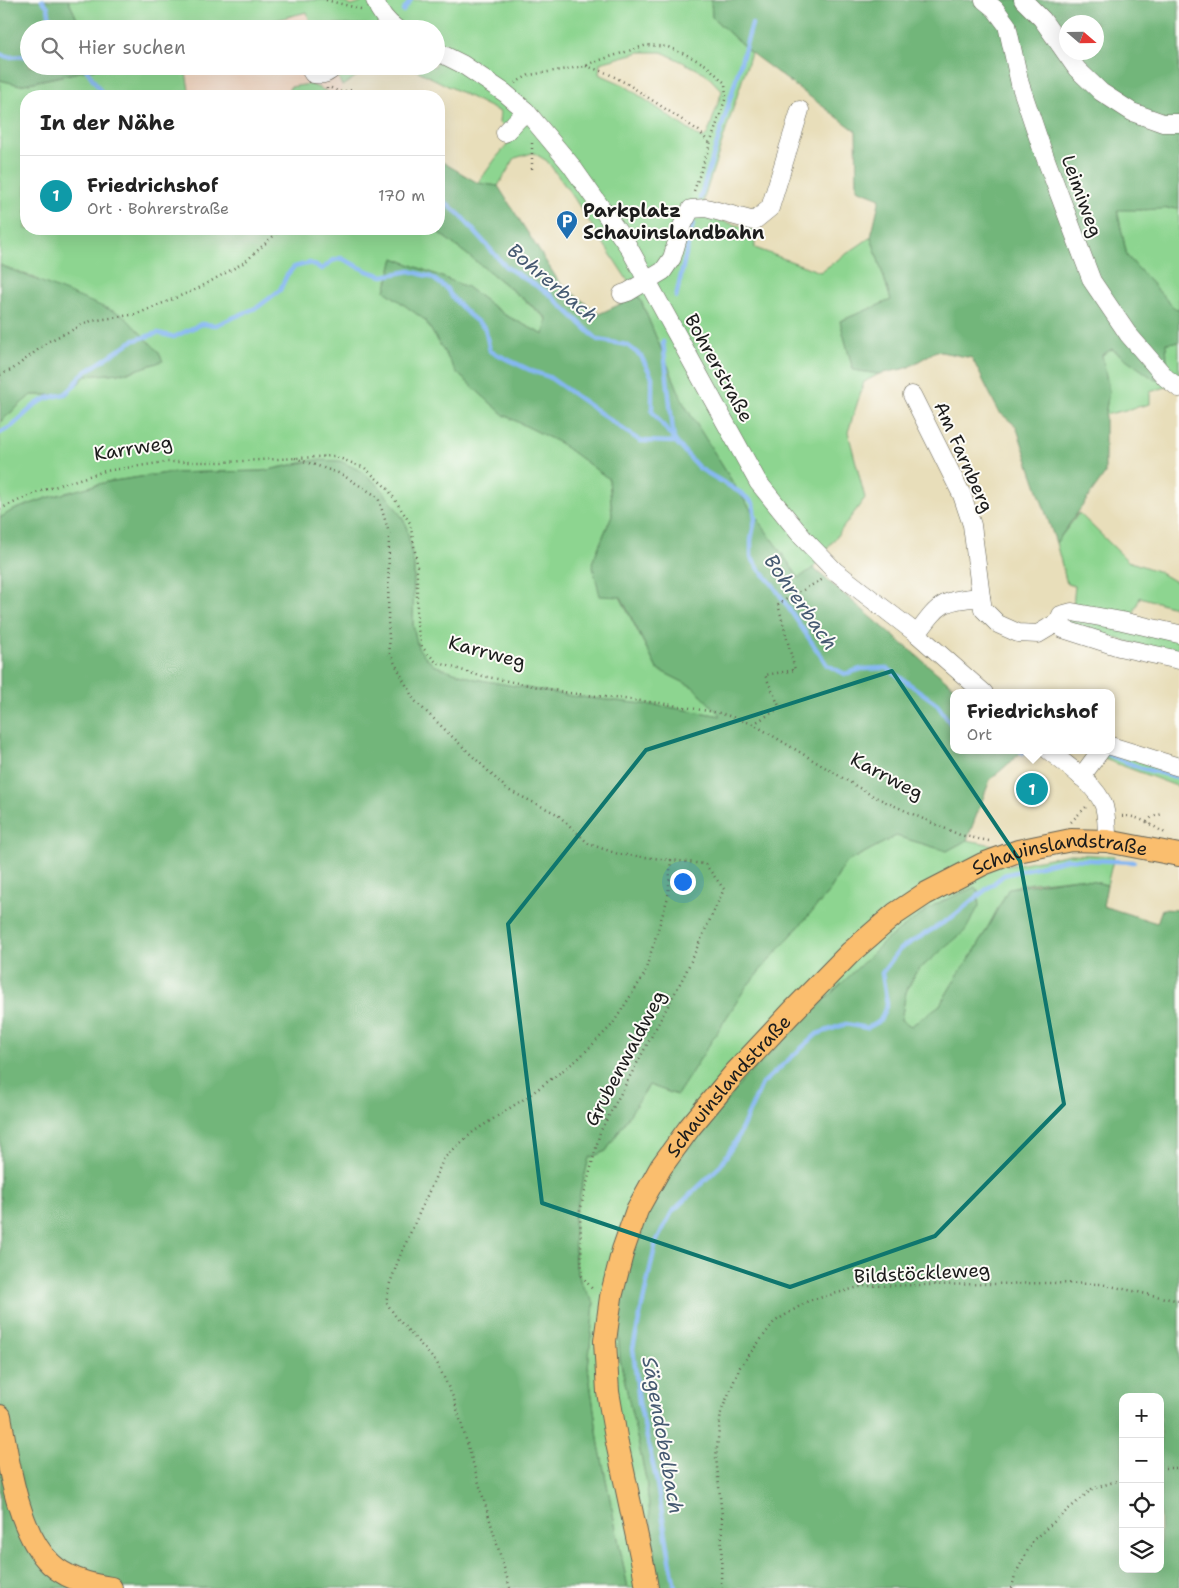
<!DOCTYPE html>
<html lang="de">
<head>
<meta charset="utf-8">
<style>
  :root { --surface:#fff; --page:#f2f2f2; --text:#222; --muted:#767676; --line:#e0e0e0; --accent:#1f6fb2 }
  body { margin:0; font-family:"Shantell Sans",sans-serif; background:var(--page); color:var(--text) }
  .controls { position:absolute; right:15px; bottom:15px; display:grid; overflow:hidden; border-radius:10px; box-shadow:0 5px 20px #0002 }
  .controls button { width:45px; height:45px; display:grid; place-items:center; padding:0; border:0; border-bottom:1px solid var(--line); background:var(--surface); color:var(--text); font:25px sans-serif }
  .compass { position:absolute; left:1059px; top:15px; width:45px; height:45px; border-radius:50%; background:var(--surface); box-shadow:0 5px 20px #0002; rotate:110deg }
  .you { position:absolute; left:682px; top:881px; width:18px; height:18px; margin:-12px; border:4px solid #fff; border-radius:50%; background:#1a73e8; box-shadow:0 0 0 8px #1a73e833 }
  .badge { display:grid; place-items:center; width:32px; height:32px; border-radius:50%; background:var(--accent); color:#fff; font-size:16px; font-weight:700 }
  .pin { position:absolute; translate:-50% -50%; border:2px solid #fff; box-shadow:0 1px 5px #0006 }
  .popup { position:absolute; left:950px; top:689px; width:165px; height:65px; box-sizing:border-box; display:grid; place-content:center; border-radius:10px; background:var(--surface); filter:drop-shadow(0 1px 4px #0005); font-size:16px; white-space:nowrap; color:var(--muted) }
  .popup b { font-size:19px; color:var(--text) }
  .popup::after { content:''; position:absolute; left:50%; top:100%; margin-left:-10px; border:10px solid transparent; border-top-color:var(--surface) }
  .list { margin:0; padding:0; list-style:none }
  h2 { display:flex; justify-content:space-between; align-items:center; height:65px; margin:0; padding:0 20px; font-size:21px }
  h2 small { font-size:16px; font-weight:400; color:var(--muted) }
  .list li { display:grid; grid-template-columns:32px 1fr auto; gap:15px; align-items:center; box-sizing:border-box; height:80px; padding:0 20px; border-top:1px solid var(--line) }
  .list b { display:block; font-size:19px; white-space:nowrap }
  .list p { margin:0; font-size:16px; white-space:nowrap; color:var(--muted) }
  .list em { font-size:16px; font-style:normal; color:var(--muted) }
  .icon { flex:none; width:28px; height:28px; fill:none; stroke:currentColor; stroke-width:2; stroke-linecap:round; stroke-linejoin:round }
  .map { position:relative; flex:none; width:1179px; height:1588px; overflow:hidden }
  .search { position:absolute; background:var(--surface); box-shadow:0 5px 20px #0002; left:20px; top:20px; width:425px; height:55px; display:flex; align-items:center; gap:12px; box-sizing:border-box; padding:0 18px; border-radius:28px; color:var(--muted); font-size:19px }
  .panel { position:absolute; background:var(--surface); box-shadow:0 5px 20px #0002; left:20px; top:90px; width:425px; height:145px; border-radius:20px }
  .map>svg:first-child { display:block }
</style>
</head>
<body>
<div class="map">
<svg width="1179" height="1588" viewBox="0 0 1179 1588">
  <rect width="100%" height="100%" fill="#fdfcf7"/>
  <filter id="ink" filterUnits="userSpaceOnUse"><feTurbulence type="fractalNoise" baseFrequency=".02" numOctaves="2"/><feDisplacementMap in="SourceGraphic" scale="10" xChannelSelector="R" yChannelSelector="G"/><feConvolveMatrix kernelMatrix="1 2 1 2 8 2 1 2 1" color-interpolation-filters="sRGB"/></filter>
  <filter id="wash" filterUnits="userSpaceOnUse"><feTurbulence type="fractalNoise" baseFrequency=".0096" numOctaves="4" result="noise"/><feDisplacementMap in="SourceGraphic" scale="20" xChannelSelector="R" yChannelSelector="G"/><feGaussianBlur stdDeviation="1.12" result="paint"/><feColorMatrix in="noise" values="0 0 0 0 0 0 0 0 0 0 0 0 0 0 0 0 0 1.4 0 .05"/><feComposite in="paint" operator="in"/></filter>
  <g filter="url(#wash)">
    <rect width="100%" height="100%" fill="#e8deba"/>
    <!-- built -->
    <g fill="#f2d4be">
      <polygon points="307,12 368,25 368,29 239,29"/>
      <polygon points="185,66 351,66 337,75 342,86 338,96 310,84 290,87 286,96 190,96"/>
    </g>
    <!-- green -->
    <g fill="#8dd590" stroke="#547856" fill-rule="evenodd">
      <path d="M68,0H338L352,6L361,3V0H711L712,17L751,53L704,198V216L754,230L755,248L820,272L871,237L891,300L840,321L853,370L879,374L864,382L848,432L865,498L813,568L799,578L740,494L684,404L641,301L574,198L547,161L534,153H532L515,158L498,186L478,183L496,158L516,134L499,123L500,112L408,66H436V29H368L367,25L310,23L307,12L239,29H82ZM640,52H662L705,73L722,91L708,133L702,139L624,85L599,74L600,63Z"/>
      <polygon points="102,66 185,66 190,96 26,96 26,229 431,229 439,233 486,269 547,319 544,335 505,315 467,287 394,258 385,291 425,320 457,373 504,415 560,443 609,479 612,515 592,563 620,597 657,669 693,687 722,716 662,706 571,696 475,679 433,665 418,648 413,625 414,566 316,460 263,471 167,473 107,482 47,498 11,511 0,518 0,422 31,395 67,395 86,376 130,372 162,361 35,278 0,265 0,80 20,85 102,67"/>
      <polygon points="351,66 372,66 342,86 337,75"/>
      <polygon points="310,84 337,96 286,96 290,87"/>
      <polygon points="1165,208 1179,208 1179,309 1174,308 1127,256 1117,209 1142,210"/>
      <polygon points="1179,342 1179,383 1150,392 1150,404 1105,415 1109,391 1102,355 1112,349 1156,380 1168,376 1165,343"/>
      <polygon points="1079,513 1128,561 1157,571 1179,584 1179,598 1174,607 1140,597 1132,618 1073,606 1075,586 1067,584 1056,543"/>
      <polygon points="1070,617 1179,638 1179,655 1076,628 1065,620"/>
      <polygon points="1107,750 1179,773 1179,787 1102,758"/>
      <polygon points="896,836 947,851 967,840 999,846 1007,866 1071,854 1114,856 1107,885 1078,878 1032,883 1009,888 976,949 957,976 940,1005 911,1026 901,1020 906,992 916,972 939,951 978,891 618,1326 620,1359 646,1479 658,1588 628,1588 599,1445 588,1368 594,1303 581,1283 575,1263 574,1218 589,1158 606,1151 649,1085 677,1095 746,987 829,892 845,863"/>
    </g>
    <!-- forest -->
    <g fill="#72b67a" stroke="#47694b" fill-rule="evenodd">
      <polygon points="0,0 68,0 82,29 29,29 29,66 102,67 20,85 0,80"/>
      <path d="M711,0H1179V208L1142,210H1117L1127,256L1174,308L1179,309V342L1166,343L1168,376L1155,380L1112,349L1102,355L1109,391L1105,415V474L1056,543L1016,426L999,412L972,358L936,351L907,368L879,374L853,370L840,321L891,300L871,237L880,198L857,189L856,131L751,53L712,17ZM1066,22H1096V52H1066Z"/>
      <polygon points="439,160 478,183 498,186 559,282 599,314 638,296 641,301 684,404 740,494 799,578 813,568 961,693 953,693 953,750 1024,750 990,780 967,840 947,851 896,836 845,863 829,892 746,987 677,1095 649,1085 606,1151 589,1158 574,1218 575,1263 581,1283 594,1303 588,1368 599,1445 628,1588 0,1588 0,518 11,511 47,498 107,482 167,473 263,471 316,460 340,461 363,472 380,487 398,511 406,524 414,566 413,625 418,648 433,665 475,679 571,696 662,706 721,716 693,687 657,669 621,597 600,596 592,563 612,515 609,479 560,443 504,415 457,373 425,320 385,291 394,258 467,287 505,315 544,335 547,318 486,269 439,233 431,229 439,229"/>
      <polygon points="0,265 123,315 158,351 163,361 130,372 86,376 67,395 31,395 0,422"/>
      <path d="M1078,878L1107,885L1103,906L1157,923L1162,909L1179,910V1588H658L646,1479L620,1359L618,1326L630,1255L650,1206L670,1170L744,1079L886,940L934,905L975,887L978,891L979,906L965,931L916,972L906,992L901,1020L911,1026L940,1005L957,976L976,949L1009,888ZM1123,1397H1160V1569H1123Z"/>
    </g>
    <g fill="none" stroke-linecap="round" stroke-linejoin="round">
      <!-- stream -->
      <g stroke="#85b7f2" stroke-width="4.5">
        <polyline points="42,0 48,7 51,29"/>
        <polyline points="403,11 411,0"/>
        <polyline points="0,54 7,57 29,56"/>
        <polyline points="84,66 104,96"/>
        <polyline points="439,197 460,215 506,267 548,293 598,340 627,345 641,356 652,377 652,411 676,442 699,468 741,493 753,503 755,519 751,540 751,557 759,569 773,585 827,665 845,674 861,669 887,668 936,703 953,727"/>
        <polyline points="700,198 719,137 752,24"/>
        <polyline points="676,297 693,223"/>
        <polyline points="663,342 674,440"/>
        <polyline points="0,433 12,426 36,404 48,398 65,394 74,386 81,375 132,341 158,333 174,337 201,324 216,325 258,307 280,290 287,275 294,267 310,263 322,269 332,261 341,258 367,271 383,276 410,271 431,277 446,288 453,298 468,314 485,328 490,351 532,371 549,377 640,441 676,442"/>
        <polyline points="1019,750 1023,753"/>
        <polyline points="1104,753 1141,768 1179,778"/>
        <polyline points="675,1588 656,1478 639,1402 633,1348 656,1242 672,1212 720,1166 737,1139 762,1084 817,1034 846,1024 867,1028 880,1021 887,1004 882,973 900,949 951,918 1004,875 1067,859 1134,862"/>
      </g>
    </g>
  </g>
  <g filter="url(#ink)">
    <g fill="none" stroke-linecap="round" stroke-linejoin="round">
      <!-- minor casing -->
      <g stroke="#636053" stroke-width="19">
        <g id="minor">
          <path d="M375,0C379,12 387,22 397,29"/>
          <polyline points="984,0 995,9 1007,25 1020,84 1042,149 1092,281 1128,334 1166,378 1179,388"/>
          <polyline points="1023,0 1042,19 1077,69 1101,92 1132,112 1163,123 1179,123"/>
          <polyline points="436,51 462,64 505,93 526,111 571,165 628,246 758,482 803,538 835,571 917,634 984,693"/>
          <path d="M308,66L313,74C324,76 328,73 336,66"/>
          <polyline points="505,133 526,111"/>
          <polyline points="622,294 628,292 663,271 672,258 681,228 691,209 706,208 754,221 770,208 800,110"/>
          <polyline points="912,395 962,495 972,525 981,597"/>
          <path d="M917,634C941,602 941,601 981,597L983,609L998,624L1018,633L1038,634L1058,622"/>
          <polyline points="1179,634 1122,621 1072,612 1061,615 1058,622 1063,629 1119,647 1179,660"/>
          <polyline points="1111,746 1179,767"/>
          <path d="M1048,750C1065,764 1097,785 1104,806C1107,817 1107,829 1107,841"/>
          <polyline points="1081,777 1101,750"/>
        </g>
      </g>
      <!-- major casing -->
      <g stroke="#636053" stroke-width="24">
        <g id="major">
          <path d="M0,1416C8,1460 17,1532 51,1564C66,1578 91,1585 111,1588"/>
          <path id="s1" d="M647,1588L643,1565L617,1443L608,1392L605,1341L611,1297L623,1250L637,1210L661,1167L690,1127L735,1073L793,1011L851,952L895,914L925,894L983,864L1018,851L1071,840L1107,841L1179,855"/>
        </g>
      </g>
      <!-- path -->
      <g stroke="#636053" stroke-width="2.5" stroke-dasharray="1 4" stroke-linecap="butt">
        <polyline points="326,0 361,9 363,8"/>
        <polyline points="586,66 607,73 626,83 699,131 710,144"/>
        <polyline points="515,83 529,75 586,66 591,63 647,45 668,47 687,55 706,65 725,83 726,97 693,194"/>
        <polyline points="327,88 327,96"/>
        <polyline points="331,88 340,92 353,90"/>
        <polyline points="532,143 532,169"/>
        <polyline points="0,375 13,369 49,341 91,321 137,314 197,289 245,262 281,229"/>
        <polyline points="295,458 341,474 378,497 389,533 388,621 390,654 414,700 508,790 557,814 589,844 618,854 705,864 724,889 685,974 600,1132 580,1211 582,1276 593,1290"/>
        <polyline points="0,509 35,493 105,471 166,462 223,462 334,456 365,468 388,489 410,523 417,563 417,625 422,647 436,662 477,675 569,693 660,703 720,713 753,724 871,795 930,822 960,835 989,841"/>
        <polyline points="753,724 780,708 765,675 795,670 778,604 823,579"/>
        <path d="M1122,816C1138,815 1151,825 1165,833"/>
        <polyline points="1071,822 1087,806"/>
        <polyline points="1147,822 1152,817 1162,814"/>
        <polyline points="1160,1468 1179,1468"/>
        <polyline points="510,1588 454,1399 437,1363 396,1317 386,1302 390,1283 400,1256 444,1158 473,1132 527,1097 577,1060 612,1025 644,975 668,897 671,859"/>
        <polyline points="721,1588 722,1516 716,1457 721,1412 740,1367 774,1322 808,1301 863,1286 1052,1283 1101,1284 1179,1301"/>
        <polyline points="1012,1588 1015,1575 1033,1540 1092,1489 1123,1479"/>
      </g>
      <!-- minor -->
      <use href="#minor" stroke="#fff" stroke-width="18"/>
      <!-- major -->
      <use href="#major" stroke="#fabe6e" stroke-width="22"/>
    </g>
  </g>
  <!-- marked area -->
  <path fill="none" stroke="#0f766e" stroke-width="4" stroke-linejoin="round" d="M892,671L1020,861L1064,1104L935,1236L790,1287L542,1203L508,924L646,750Z"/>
  <!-- icons -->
  <defs>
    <g id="parking-pin" transform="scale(1.125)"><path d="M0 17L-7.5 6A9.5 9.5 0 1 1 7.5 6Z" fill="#1f6fb2" stroke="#fdfcf7"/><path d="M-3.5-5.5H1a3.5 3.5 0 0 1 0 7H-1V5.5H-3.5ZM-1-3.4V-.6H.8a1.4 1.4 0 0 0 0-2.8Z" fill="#fff"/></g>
  </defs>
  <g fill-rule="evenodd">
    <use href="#parking-pin" x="567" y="221"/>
  </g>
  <g text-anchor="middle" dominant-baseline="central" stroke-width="4" stroke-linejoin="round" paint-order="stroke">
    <!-- street labels -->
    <g font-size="19" fill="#1c1c1c" stroke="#fdfcf7">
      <text transform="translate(1082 196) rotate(70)">Leimiweg</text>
      <text transform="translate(719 368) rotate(61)">Bohrerstraße</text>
      <text transform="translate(133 448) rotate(-9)">Karrweg</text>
      <text transform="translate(964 457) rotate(66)">Am Farnberg</text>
      <text transform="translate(487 652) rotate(15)">Karrweg</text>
      <text transform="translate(887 776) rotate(28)">Karrweg</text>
      <text stroke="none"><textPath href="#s1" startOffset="961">Schauinslandstraße</textPath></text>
      <text transform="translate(625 1058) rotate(-62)">Grubenwaldweg</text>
      <text stroke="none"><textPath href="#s1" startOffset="541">Schauinslandstraße</textPath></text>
      <text transform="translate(922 1273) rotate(-3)">Bildstöckleweg</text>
    </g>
    <!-- poi labels -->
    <g font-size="19" font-weight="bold" fill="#1c1c1c" stroke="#fdfcf7" text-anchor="start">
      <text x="583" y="210">Parkplatz<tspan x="583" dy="22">Schauinslandbahn</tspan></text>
    </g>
    <!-- water labels -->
    <g font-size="20" font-style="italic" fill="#465a72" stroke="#fdfcf7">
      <text transform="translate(553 283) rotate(40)">Bohrerbach</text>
      <text transform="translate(801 602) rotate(55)">Bohrerbach</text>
      <text transform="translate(663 1435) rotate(80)">Sägendobelbach</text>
    </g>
  </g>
</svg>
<div class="controls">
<button>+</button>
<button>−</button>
<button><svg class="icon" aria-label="locate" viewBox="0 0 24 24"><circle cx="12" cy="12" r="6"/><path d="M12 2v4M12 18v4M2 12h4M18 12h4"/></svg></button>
<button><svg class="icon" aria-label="layers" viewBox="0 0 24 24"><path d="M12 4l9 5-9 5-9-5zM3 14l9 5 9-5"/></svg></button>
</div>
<svg class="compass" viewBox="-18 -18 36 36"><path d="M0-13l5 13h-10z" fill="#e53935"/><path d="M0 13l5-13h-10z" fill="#767676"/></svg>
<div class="you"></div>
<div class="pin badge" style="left:1032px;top:789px;background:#0f9aa8">1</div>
<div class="popup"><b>Friedrichshof</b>Ort</div>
<div class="search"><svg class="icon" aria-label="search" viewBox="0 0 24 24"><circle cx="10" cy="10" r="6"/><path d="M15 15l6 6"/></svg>Hier suchen</div>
<section class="panel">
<h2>In der Nähe<small></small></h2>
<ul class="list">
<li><span class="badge" style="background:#0f9aa8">1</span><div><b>Friedrichshof</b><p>Ort · Bohrerstraße</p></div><em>170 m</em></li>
</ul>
</section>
</div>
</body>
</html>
